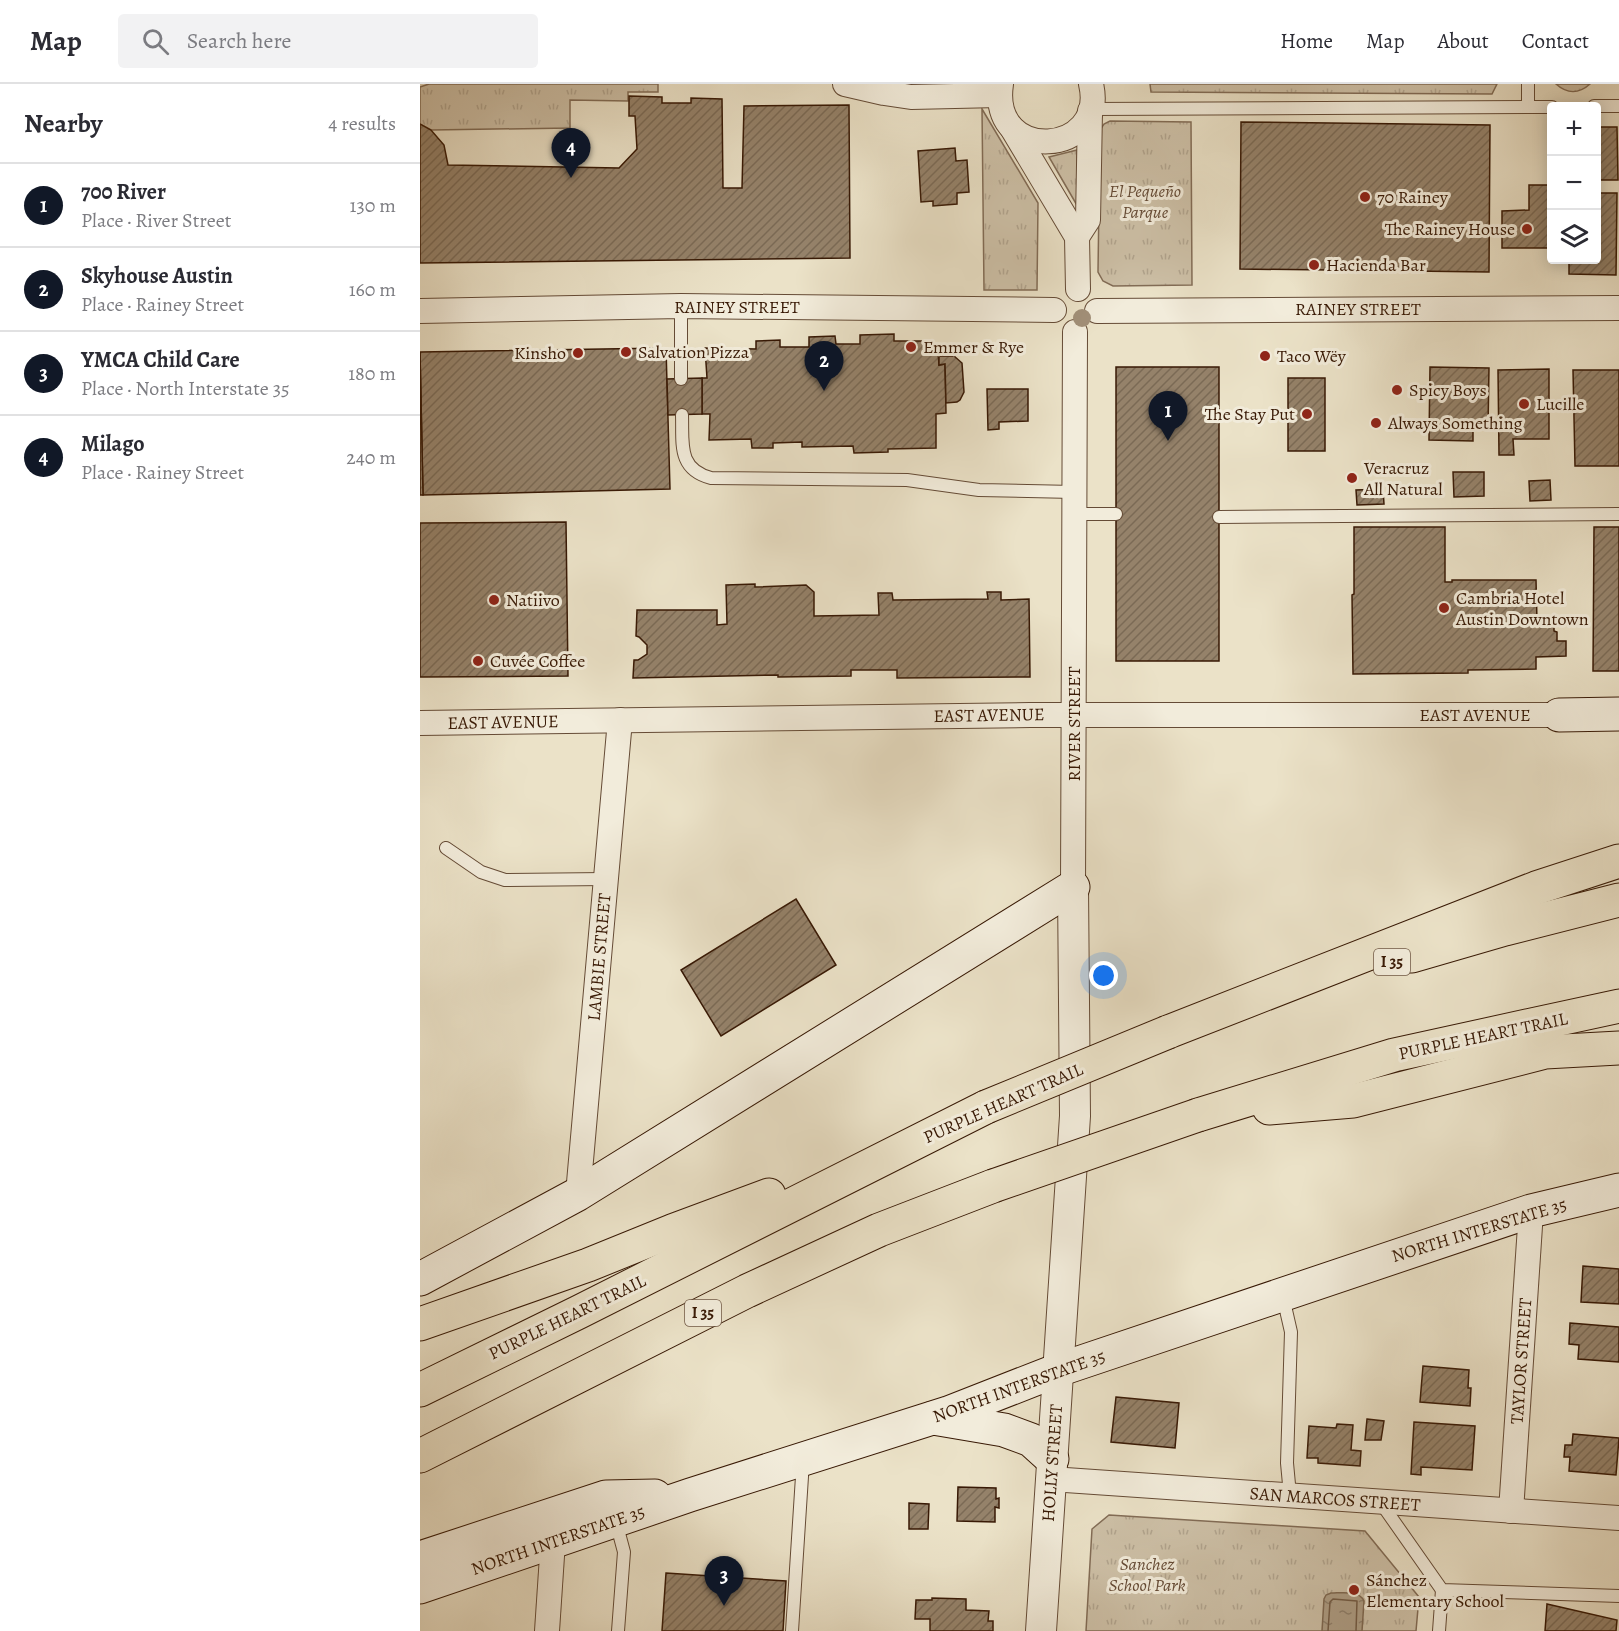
<!DOCTYPE html>
<html lang="en">
<head>
<meta charset="utf-8">
<style>
  :root { --surface:#fff; --page:#f2f2f3; --text:#2b2b33; --muted:#7c7c81; --line:#e1e1e2; --accent:#111827 }
  body { margin:0; font-family:Alegreya,serif; background:var(--page); color:var(--text) }
  .controls { position:absolute; right:18px; top:18px; display:grid; overflow:hidden; border-radius:6px; box-shadow:0 3px 15px #0003 }
  .controls button { width:54px; height:54px; display:grid; place-items:center; padding:0; border:0; border-bottom:2px solid var(--line); background:var(--surface); color:var(--text); font:30px sans-serif }
  .you { position:absolute; left:684px; top:892px; width:21px; height:21px; margin:-15px; border:4px solid #fff; border-radius:50%; background:#1a73e8; box-shadow:0 0 0 9px #1a73e833 }
  .badge { display:grid; place-items:center; width:39px; height:39px; border-radius:50%; background:var(--accent); color:#fff; font-size:20px; font-weight:700 }
  .pin { position:absolute; translate:-50% -50px; filter:drop-shadow(0 2px 3px #0008) }
  .pin::after { content:''; position:absolute; top:32px; width:21px; height:18px; background:inherit; clip-path:polygon(0 0,100% 0,50% 100%) }
  .list { margin:0; padding:0; list-style:none }
  h2 { display:flex; justify-content:space-between; align-items:center; height:78px; margin:0; padding:0 24px; font-size:26px }
  h2 small { font-size:20px; font-weight:400; color:var(--muted) }
  .list li { display:grid; grid-template-columns:39px 1fr auto; gap:18px; align-items:center; box-sizing:border-box; height:84px; padding:0 24px; border-top:2px solid var(--line) }
  .list b { display:block; font-size:22px; white-space:nowrap }
  .list p { margin:0; font-size:20px; white-space:nowrap; color:var(--muted) }
  .list em { font-size:20px; font-style:normal; color:var(--muted) }
  .icon { flex:none; width:33px; height:33px; fill:none; stroke:currentColor; stroke-width:2; stroke-linecap:round; stroke-linejoin:round }
  .map { position:relative; flex:none; width:1199px; height:1547px; overflow:hidden }
  header { display:flex; align-items:center; gap:36px; box-sizing:border-box; height:84px; padding:0 30px; background:var(--surface); border-bottom:2px solid var(--line) }
  header strong { font-size:28px }
  nav { display:flex; gap:33px; margin-inline-start:auto; font-size:21px }
  .search { width:420px; height:54px; background:var(--page); display:flex; align-items:center; gap:15px; box-sizing:border-box; padding:0 21px; border-radius:6px; color:var(--muted); font-size:22px }
  main { display:flex }
  aside { flex:1; background:var(--surface) }
  .map>svg:first-child { display:block }
</style>
</head>
<body>
<header>
<strong>Map</strong>
<div class="search"><svg class="icon" aria-label="search" viewBox="0 0 24 24"><circle cx="10" cy="10" r="6"/><path d="M15 15l6 6"/></svg>Search here</div>
<nav><a>Home</a><a>Map</a><a>About</a><a>Contact</a></nav>
</header>
<main>
<aside>
<h2>Nearby<small>4 results</small></h2>
<ul class="list">
<li><span class="badge">1</span><div><b>700 River</b><p>Place · River Street</p></div><em>130 m</em></li>
<li><span class="badge">2</span><div><b>Skyhouse Austin</b><p>Place · Rainey Street</p></div><em>160 m</em></li>
<li><span class="badge">3</span><div><b>YMCA Child Care</b><p>Place · North Interstate 35</p></div><em>180 m</em></li>
<li><span class="badge">4</span><div><b>Milago</b><p>Place · Rainey Street</p></div><em>240 m</em></li>
</ul>
</aside>
<div class="map">
<svg width="1199" height="1547" viewBox="0 0 1199 1547">
  <defs>
    <pattern id="grass-tufts" width="24" height="20" patternUnits="userSpaceOnUse" patternTransform="scale(1.5)"><rect width="24" height="20" fill="#cdc0a7"/><path d="M3 7l-1-3M5 7V3M7 7l1-3M15 17l-1-3M17 17v-4M19 17l1-3" fill="none" stroke="#b1a48e"/></pattern>
    <pattern id="water-ripples" width="26" height="14" patternUnits="userSpaceOnUse" patternTransform="scale(1.5)"><rect width="26" height="14" fill="#ae9e86"/><path d="M2 4q2-2 4 0t4 0M15 11q2-2 4 0t4 0" fill="none" stroke="#8f806c"/></pattern>
    <pattern id="building-hatch" width="6" height="6" patternUnits="userSpaceOnUse" patternTransform="scale(1.5)"><rect width="6" height="6" fill="#95826a"/><path d="M-1 1l2-2M0 6l6-6M5 7l2-2" fill="none" stroke="#7b6a55"/></pattern>
  </defs>
  <rect width="100%" height="100%" fill="#ebe2c8"/>
  <filter id="stains"><feTurbulence type="fractalNoise" baseFrequency=".00333" numOctaves="4"/><feColorMatrix values="0 0 0 0 .2 0 0 0 0 .09 0 0 0 0 .02 0 0 0 .5 -.17"/></filter>
  <radialGradient id="worn" r=".72"><stop offset=".6" stop-color="#630" stop-opacity="0"/><stop offset="1" stop-color="#630" stop-opacity=".3"/></radialGradient>
  <!-- grass -->
  <g fill="url(#grass-tufts)" stroke="#826c56" stroke-width="1.5">
    <polygon points="9,0 238,0 238,8 208,8 208,17 150,16 150,44 11,46 0,40 0,3"/>
    <polygon points="730,0 1077,0 1072,10 731,8"/>
    <path d="M1136,0H1170C1159,10 1147,10 1136,0Z"/>
    <polygon points="562,25 618,119 617,206 564,206"/>
    <polygon points="690,37 771,38 772,201 693,202 683,197 678,188 680,46 684,40"/>
    <polygon points="657,66 658,123 629,73"/>
    <polygon points="689,1431 945,1447 999,1513 996,1547 666,1547 672,1445"/>
  </g>
  <!-- water -->
  <path fill="url(#water-ripples)" stroke="#7f6952" stroke-width="1.5" d="M911,1509C922,1509 939,1506 944,1517L942,1547H902L904,1515L906,1511Z"/>
  <g fill="none" stroke-linecap="round" stroke-linejoin="round">
    <!-- shore -->
    <polyline stroke="#735c46" stroke-width="1.5" points="908,1547 910,1518 913,1515 937,1517 936,1547"/>
  </g>
  <!-- building -->
  <g fill="url(#building-hatch)" stroke="#381905" stroke-width="1.5">
    <polygon points="209,12 242,13 242,19 271,19 271,14 302,15 303,104 322,104 324,22 429,21 430,174 0,179 0,40 11,46 24,61 28,81 199,84 217,65 215,32 209,32"/>
    <polygon points="821,38 1070,41 1069,188 820,185"/>
    <polygon points="1176,43 1197,43 1198,96 1176,96"/>
    <polygon points="535,64 536,77 547,76 549,108 537,109 537,120 513,122 513,117 501,118 498,67"/>
    <polygon points="1109,101 1132,101 1132,164 1082,164 1082,127 1109,126"/>
    <polygon points="1176,109 1197,109 1196,191 1149,190 1149,176 1176,176"/>
    <polygon points="474,250 474,257 505,257 505,267 518,267 519,281 525,280 526,329 516,330 516,364 468,365 468,368 434,369 433,362 382,363 382,358 353,359 353,364 332,364 331,355 289,356 290,330 282,330 282,294 287,294 285,264 336,265 336,257 360,256 360,263 389,263 389,253 415,252 416,260 440,260 440,251"/>
    <polygon points="246,264 250,405 3,411 0,268"/>
    <polygon points="0,268 3,411 0,411"/>
    <polygon points="519,272 534,272 542,279 544,308 540,316 537,318 526,319 525,280 519,281"/>
    <rect x="696" y="283" width="103" height="294"/>
    <polygon points="1010,283 1069,284 1068,345 1053,344 1053,357 1009,356"/>
    <polygon points="1129,285 1129,355 1093,355 1094,371 1079,371 1078,286"/>
    <polygon points="1153,286 1199,286 1199,382 1155,382"/>
    <polygon points="282,294 282,330 248,331 247,295"/>
    <rect x="868" y="294" width="37" height="73"/>
    <polygon points="567,305 608,305 608,337 579,338 579,345 568,346"/>
    <polygon points="1033,388 1064,388 1064,412 1034,413"/>
    <polygon points="1130,396 1131,416 1110,417 1109,397"/>
    <polygon points="963,405 964,420 937,421 936,406"/>
    <polygon points="146,438 148,592 0,593 0,439"/>
    <polygon points="934,443 1025,443 1025,498 1032,498 1032,496 1116,496 1117,538 1134,538 1134,547 1137,548 1137,557 1146,557 1146,572 1116,573 1116,585 1048,586 1048,589 933,590 932,511 934,510"/>
    <polygon points="1174,443 1199,443 1199,587 1173,587"/>
    <polygon points="335,500 335,503 386,501 394,508 394,532 459,531 458,509 472,509 473,516 568,515 567,508 581,508 581,516 609,515 610,593 477,594 477,586 431,586 431,592 358,593 358,591 213,594 214,576 218,576 227,570 227,561 219,553 216,552 217,526 297,526 297,541 307,540 306,501"/>
    <polygon points="376,815 416,881 301,952 261,886"/>
    <polygon points="1163,1182 1199,1185 1199,1220 1161,1218"/>
    <polygon points="1150,1239 1199,1243 1199,1278 1158,1275 1159,1261 1149,1260"/>
    <polygon points="1003,1282 1049,1286 1048,1304 1051,1304 1050,1322 1000,1318"/>
    <polygon points="696,1313 759,1319 755,1364 691,1358"/>
    <polygon points="947,1335 964,1337 961,1356 945,1356"/>
    <polygon points="994,1338 1055,1342 1052,1386 1001,1383 1001,1391 991,1390"/>
    <polygon points="917,1340 933,1341 931,1366 941,1367 940,1382 898,1379 898,1374 887,1374 889,1342 916,1344"/>
    <polygon points="1153,1350 1199,1354 1196,1391 1149,1387 1150,1373 1144,1373 1145,1361 1152,1361"/>
    <polygon points="538,1403 576,1404 576,1415 579,1414 579,1424 575,1423 575,1438 537,1437"/>
    <polygon points="489,1419 509,1420 508,1445 489,1445"/>
    <polygon points="246,1489 366,1497 363,1547 242,1547"/>
    <polygon points="512,1514 546,1515 546,1526 569,1527 568,1537 573,1537 573,1547 510,1547 510,1535 495,1535 496,1516 512,1516"/>
    <polygon points="1127,1520 1197,1536 1196,1547 1125,1547"/>
  </g>
  <g fill="none" stroke-linecap="round" stroke-linejoin="round">
    <!-- service casing -->
    <g stroke="#654b36" stroke-width="14">
      <g id="service">
        <polyline points="1174,22 1199,22"/>
        <polyline points="1108,23 1108,0"/>
        <polyline points="671,25 1132,23"/>
        <polyline points="261,222 261,295"/>
        <path d="M262,331C263,359 257,385 291,394L487,396L559,406L654,408"/>
        <polyline points="653,430 696,430"/>
        <polyline points="799,433 1199,430"/>
        <polyline points="26,764 61,788 85,796 186,795"/>
        <polyline points="863,1213 871,1248 867,1379 870,1411"/>
        <polyline points="961,1419 1022,1506 1199,1512"/>
        <polyline points="196,1438 204,1468 198,1547"/>
        <polyline points="372,1547 383,1377"/>
        <polyline points="1019,1547 1022,1506"/>
      </g>
    </g>
    <!-- minor casing -->
    <g stroke="#654b36" stroke-width="26">
      <g id="minor">
        <polyline points="425,0 464,9 491,13 579,11"/>
        <path d="M581,0C569,81 688,72 671,0"/>
        <polyline points="592,44 657,153 658,205"/>
        <polyline points="657,153 668,136 670,27"/>
        <polyline points="0,227 261,222 634,226"/>
        <polyline points="677,227 1199,224"/>
        <polyline points="0,639 610,631 1139,631"/>
        <polyline points="653,803 655,248"/>
        <polyline points="158,1110 200,636"/>
        <polyline points="631,1395 1199,1434"/>
        <polyline points="1091,1427 1111,1127"/>
        <polyline points="127,1547 133,1457"/>
      </g>
    </g>
    <!-- tertiary casing -->
    <g stroke="#654b36" stroke-width="32">
      <polyline id="tertiary" points="621,1547 655,1032 653,803"/>
    </g>
    <!-- secondary casing -->
    <g stroke="#381905" stroke-width="35">
      <g id="secondary">
        <polyline points="1139,631 1199,630"/>
        <polyline points="0,1195 158,1110 653,803"/>
        <polyline points="513,1334 584,1346 611,1356 632,1375"/>
        <polyline points="0,1474 186,1413 235,1412"/>
        <polyline points="0,1503 270,1411 528,1329 638,1286 1111,1127 1199,1106"/>
      </g>
    </g>
    <!-- motorway casing -->
    <g stroke="#381905" stroke-width="35">
      <g id="motorway">
        <polyline points="992,872 1085,845 1199,816"/>
        <polyline points="748,948 1116,804 1199,777"/>
        <polyline points="849,1024 933,1017 1125,968 1199,964"/>
        <polyline points="778,1031 974,971 1199,922"/>
        <polyline points="0,1240 168,1181 252,1147 349,1111"/>
        <polyline points="0,1306 159,1228 566,1023"/>
        <polyline points="0,1372 327,1207 459,1146 573,1102"/>
      </g>
    </g>
    <!-- service -->
    <use href="#service" stroke="#f2ecdb" stroke-width="12"/>
    <!-- minor -->
    <use href="#minor" stroke="#f2ecdb" stroke-width="24"/>
    <!-- tertiary -->
    <use href="#tertiary" stroke="#f2ecdb" stroke-width="30"/>
    <!-- secondary -->
    <use href="#secondary" stroke="#f2ecdb" stroke-width="33"/>
    <!-- motorway -->
    <use href="#motorway" stroke="#ebe2c8" stroke-width="33"/>
    <!-- motorway-bridge casing -->
    <g stroke="#381905" stroke-width="35" stroke-linecap="butt">
      <g id="motorway-bridge">
        <polyline points="566,1023 748,948"/>
        <polyline points="573,1102 778,1031"/>
      </g>
    </g>
    <!-- motorway-bridge -->
    <use href="#motorway-bridge" stroke="#ebe2c8" stroke-width="33"/>
  </g>
  <!-- trees -->
  <circle fill="#a18f78" cx="662" cy="234" r="9"/>
  <!-- markers -->
  <g fill="#8f2418" stroke="#f2ecdb" stroke-width="2">
    <circle cx="945" cy="113" r="6"/>
    <circle cx="1107" cy="145" r="6"/>
    <circle cx="894" cy="181" r="6"/>
    <circle cx="491" cy="263" r="6"/>
    <circle cx="206" cy="268" r="6"/>
    <circle cx="158" cy="269" r="6"/>
    <circle cx="845" cy="272" r="6"/>
    <circle cx="977" cy="306" r="6"/>
    <circle cx="1104" cy="320" r="6"/>
    <circle cx="887" cy="330" r="6"/>
    <circle cx="956" cy="339" r="6"/>
    <circle cx="932" cy="394" r="6"/>
    <circle cx="74" cy="516" r="6"/>
    <circle cx="1024" cy="524" r="6"/>
    <circle cx="58" cy="577" r="6"/>
    <circle cx="934" cy="1506" r="6"/>
  </g>
  <g text-anchor="middle" dominant-baseline="central" stroke-width="6" stroke-linejoin="round" paint-order="stroke">
    <!-- shield labels -->
    <g fill="#f2ecdb" stroke="#705845" stroke-width="1.5">
      <rect x="954" y="865" width="36" height="26" rx="4.5"/>
      <rect x="265" y="1216" width="36" height="26" rx="4.5"/>
    </g>
    <g font-size="16" font-weight="bold" fill="#381905">
      <text x="972" y="878">I 35</text>
      <text x="283" y="1229">I 35</text>
    </g>
    <!-- park labels -->
    <g font-size="18" font-style="italic" fill="#654b36" stroke="#f2ecdb">
      <text x="725" y="107">El Pequeño<tspan x="725" dy="21">Parque</tspan></text>
      <text x="727" y="1480">Sanchez<tspan x="727" dy="21">School Park</tspan></text>
    </g>
    <!-- poi labels -->
    <g font-size="18" fill="#381905" stroke="#f2ecdb" text-anchor="start">
      <text x="957" y="113">70 Rainey</text>
      <text x="1095" y="145" text-anchor="end">The Rainey House</text>
      <text x="906" y="181">Hacienda Bar</text>
      <text x="503" y="263">Emmer &amp; Rye</text>
      <text x="218" y="268">Salvation Pizza</text>
      <text x="146" y="269" text-anchor="end">Kinsho</text>
      <text x="857" y="272">Taco Wëy</text>
      <text x="989" y="306">Spicy Boys</text>
      <text x="1116" y="320">Lucille</text>
      <text x="875" y="330" text-anchor="end">The Stay Put</text>
      <text x="968" y="339">Always Something</text>
      <text x="944" y="384">Veracruz<tspan x="944" dy="21">All Natural</tspan></text>
      <text x="1036" y="514">Cambria Hotel<tspan x="1036" dy="21">Austin Downtown</tspan></text>
      <text x="86" y="516">Natiivo</text>
      <text x="70" y="577">Cuvée Coffee</text>
      <text x="946" y="1496">Sánchez<tspan x="946" dy="21">Elementary School</tspan></text>
    </g>
    <!-- street labels -->
    <g font-size="18" fill="#381905" stroke="#f2ecdb">
      <text x="317" y="223">RAINEY STREET</text>
      <text x="938" y="225">RAINEY STREET</text>
      <text transform="translate(569 631) rotate(-1)">EAST AVENUE</text>
      <text x="1055" y="631">EAST AVENUE</text>
      <text transform="translate(83 638) rotate(-1)">EAST AVENUE</text>
      <text transform="translate(654 640) rotate(-90)">RIVER STREET</text>
      <text transform="translate(179 873) rotate(-85)">LAMBIE STREET</text>
      <text transform="translate(1063 952) rotate(-12)">PURPLE HEART TRAIL</text>
      <text transform="translate(583 1019) rotate(-24)">PURPLE HEART TRAIL</text>
      <text transform="translate(1059 1146) rotate(-17)">NORTH INTERSTATE 35</text>
      <text transform="translate(147 1233) rotate(-26)">PURPLE HEART TRAIL</text>
      <text transform="translate(1101 1277) rotate(-86)">TAYLOR STREET</text>
      <text transform="translate(599 1302) rotate(-20)">NORTH INTERSTATE 35</text>
      <text transform="translate(632 1379) rotate(-86)">HOLLY STREET</text>
      <text transform="translate(915 1415) rotate(4)">SAN MARCOS STREET</text>
      <text transform="translate(138 1456) rotate(-19)">NORTH INTERSTATE 35</text>
    </g>
  </g>
  <rect width="100%" height="100%" filter="url(#stains)"/>
  <rect width="100%" height="100%" fill="url(#worn)"/>
</svg>
<div class="controls">
<button>+</button>
<button>−</button>
<button><svg class="icon" aria-label="layers" viewBox="0 0 24 24"><path d="M12 4l9 5-9 5-9-5zM3 14l9 5 9-5"/></svg></button>
</div>
<div class="you"></div>
<div class="pin badge" style="left:748px;top:357px">1</div>
<div class="pin badge" style="left:404px;top:307px">2</div>
<div class="pin badge" style="left:304px;top:1522px">3</div>
<div class="pin badge" style="left:151px;top:94px">4</div>
</div>
</main>
</body>
</html>
